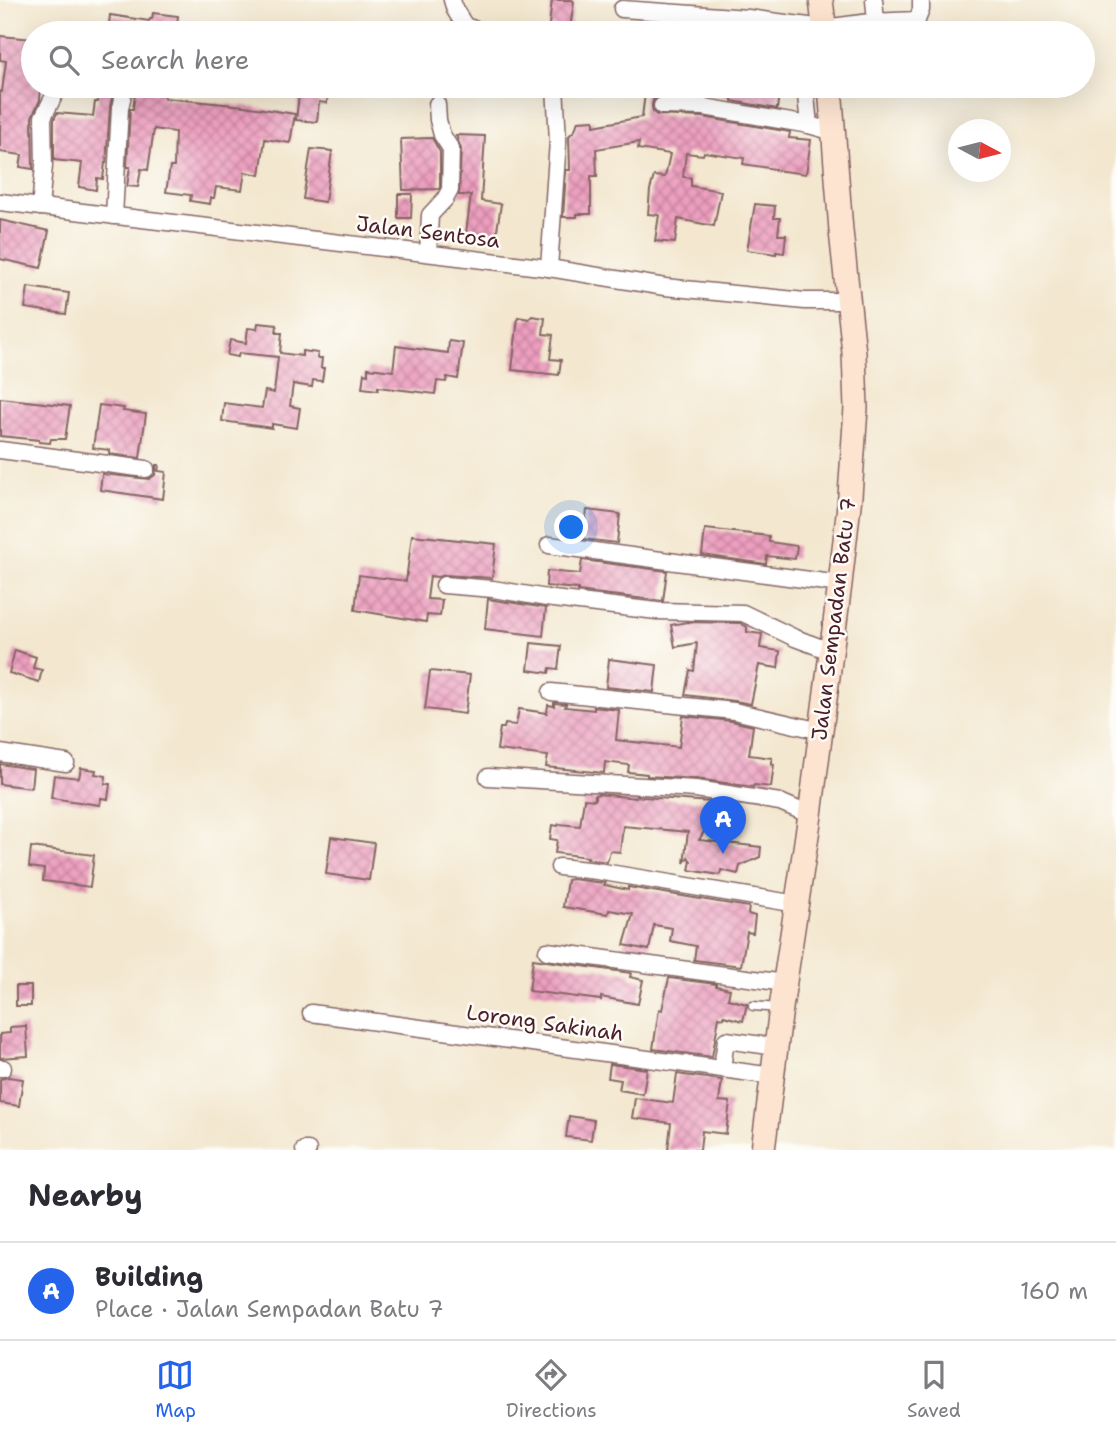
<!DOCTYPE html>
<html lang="en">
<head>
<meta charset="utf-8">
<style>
  :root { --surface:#fff; --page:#f7f7f7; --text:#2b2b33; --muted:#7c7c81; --line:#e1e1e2; --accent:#2563eb }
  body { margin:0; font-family:"Shantell Sans",sans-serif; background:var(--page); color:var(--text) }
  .compass { position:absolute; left:948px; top:119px; width:63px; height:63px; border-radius:50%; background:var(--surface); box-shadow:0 7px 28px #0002; rotate:97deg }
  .you { position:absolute; left:572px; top:528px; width:24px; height:24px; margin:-18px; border:5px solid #fff; border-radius:50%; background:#1a73e8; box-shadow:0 0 0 10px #1a73e833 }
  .badge { display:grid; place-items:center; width:46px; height:46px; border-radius:50%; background:var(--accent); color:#fff; font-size:23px; font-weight:700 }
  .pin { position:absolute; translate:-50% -58px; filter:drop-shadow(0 2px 4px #0008) }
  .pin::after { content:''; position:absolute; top:37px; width:24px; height:21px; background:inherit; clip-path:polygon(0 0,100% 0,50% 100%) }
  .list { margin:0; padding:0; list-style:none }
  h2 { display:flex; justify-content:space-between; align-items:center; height:91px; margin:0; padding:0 28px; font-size:30px }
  h2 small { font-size:23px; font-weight:400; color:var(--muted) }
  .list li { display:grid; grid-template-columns:46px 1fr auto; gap:21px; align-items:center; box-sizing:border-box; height:98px; padding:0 28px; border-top:2px solid var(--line) }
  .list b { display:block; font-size:26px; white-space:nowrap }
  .list p { margin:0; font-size:23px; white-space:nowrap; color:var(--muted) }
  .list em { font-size:23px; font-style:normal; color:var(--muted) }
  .icon { flex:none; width:38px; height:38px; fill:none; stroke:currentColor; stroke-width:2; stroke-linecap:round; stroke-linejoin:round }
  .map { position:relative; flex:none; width:1116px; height:1150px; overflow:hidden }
  .search { position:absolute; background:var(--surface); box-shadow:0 7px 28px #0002; left:21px; right:21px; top:21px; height:77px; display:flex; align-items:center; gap:18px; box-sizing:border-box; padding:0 24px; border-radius:38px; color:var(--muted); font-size:26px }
  .sheet { height:189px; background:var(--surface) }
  nav { display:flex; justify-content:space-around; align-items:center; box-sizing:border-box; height:98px; border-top:2px solid var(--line); background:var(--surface); font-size:19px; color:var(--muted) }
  nav a { display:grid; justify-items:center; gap:4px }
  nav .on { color:var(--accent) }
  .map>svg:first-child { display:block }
</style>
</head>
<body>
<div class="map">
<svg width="1116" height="1150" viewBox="0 0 1116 1150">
  <defs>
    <pattern id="building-cross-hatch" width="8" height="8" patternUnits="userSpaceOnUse" patternTransform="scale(1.75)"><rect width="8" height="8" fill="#ed9fbf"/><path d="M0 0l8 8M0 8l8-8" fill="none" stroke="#c2819b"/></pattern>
  </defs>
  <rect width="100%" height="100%" fill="#fdfcf7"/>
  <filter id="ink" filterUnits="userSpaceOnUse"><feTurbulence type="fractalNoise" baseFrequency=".0143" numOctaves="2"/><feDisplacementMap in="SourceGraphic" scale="14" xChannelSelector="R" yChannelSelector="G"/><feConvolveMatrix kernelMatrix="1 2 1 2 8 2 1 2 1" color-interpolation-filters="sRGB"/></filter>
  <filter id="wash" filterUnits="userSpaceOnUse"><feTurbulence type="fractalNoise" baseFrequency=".00686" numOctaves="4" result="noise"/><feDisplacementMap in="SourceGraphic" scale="28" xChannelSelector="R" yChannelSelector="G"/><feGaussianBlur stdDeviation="1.57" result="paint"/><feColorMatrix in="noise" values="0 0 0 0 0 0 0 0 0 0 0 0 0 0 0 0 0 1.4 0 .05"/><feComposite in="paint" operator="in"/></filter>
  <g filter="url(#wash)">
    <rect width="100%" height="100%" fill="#f3e7cf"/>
    <g id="blocks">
      <!-- building -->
      <g fill="url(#building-cross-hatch)">
        <polygon points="552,0 572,0 574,2 570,28 568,27 568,29 549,25"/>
        <polygon points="153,13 178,16 176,33 108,33 110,15 149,21 150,19 152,19"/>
        <polygon points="0,36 33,39 33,86 41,86 40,100 32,117 33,169 20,167 22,155 0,152 0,91 2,92 6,61 0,60"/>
        <polygon points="100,86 112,86 110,96 112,96 110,107 106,163 105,163 103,179 97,178 96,190 79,187 82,163 54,160 54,119 57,113 93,116 95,102 98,102"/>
        <polygon points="136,86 165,90 164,98 244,106 295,114 290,143 265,139 260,175 245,172 242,190 216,187 214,198 211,198 210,204 190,201 191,195 166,192 170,167 174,167 175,132 154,129 148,170 141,169 138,187 127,186 130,167 127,167 130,109 133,109"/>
        <polygon points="300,86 330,86 327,103 319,102 317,122 296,120"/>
        <polygon points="646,86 679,86 678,96 662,96 653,100 652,106 653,112 657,115 703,117 790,132 789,138 811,140 806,174 775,170 775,169 743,164 744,158 704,152 703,155 686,153 683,177 691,178 691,186 721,191 714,226 678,219 675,243 655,241 659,215 648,214 650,190 654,176 665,177 670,154 638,149 639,142 596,149 597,176 591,176 591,214 577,214 577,217 563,217 566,170 570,170 569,136 575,130 578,121 594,120 594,126 642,117"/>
        <polygon points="701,86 780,87 777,109 732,101 732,97 701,93"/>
        <polygon points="456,135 485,136 481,201 501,204 496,237 466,233 471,195 459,195 461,149"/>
        <polygon points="432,138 440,152 440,187 439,189 403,190 401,139"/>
        <polygon points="311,149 332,151 325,202 303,199"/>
        <polygon points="398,194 412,194 411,218 398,218"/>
        <polygon points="755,204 775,206 774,218 780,218 778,235 786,235 784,253 776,252 776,254 747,250"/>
        <polygon points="0,220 49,231 41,268 0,259"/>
        <polygon points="28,287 69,293 66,314 25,308"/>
        <polygon points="532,316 545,318 543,334 553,335 550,359 561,360 559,375 512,370 518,317 529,319"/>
        <polygon points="258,323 277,325 276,333 282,333 280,353 302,356 302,351 318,353 317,358 322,358 321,368 324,368 322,381 313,380 312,387 293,384 290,406 300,408 297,428 272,424 272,428 222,421 224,403 262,408 265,391 274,393 278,357 239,353 238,357 227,355 230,340 246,343 248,328 257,329"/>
        <polygon points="449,341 463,343 458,379 447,377 446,382 437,381 435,394 378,387 378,390 362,388 364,373 368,374 368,368 393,371 396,346 448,353"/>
        <polygon points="0,398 70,406 65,439 51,439 50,443 39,442 39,440 0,436"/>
        <polygon points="99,405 124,408 123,411 146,414 140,458 109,454 110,450 93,448"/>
        <polygon points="156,465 159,465 158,471 166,472 163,499 100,490 102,474 149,479 155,475 156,470"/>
        <polygon points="587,510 620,514 617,543 583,539"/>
        <polygon points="705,529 769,536 769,542 797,546 795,559 767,556 766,564 702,555"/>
        <polygon points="412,535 496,544 492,578 445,575 437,577 430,576 427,599 442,600 440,616 427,615 426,622 355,610 359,575 406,581"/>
        <polygon points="582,560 667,571 663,601 593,593 578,591 578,589 546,586 547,571 580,574"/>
        <polygon points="488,599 546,608 543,636 485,629"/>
        <polygon points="687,622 740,623 747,627 747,632 762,634 760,648 780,651 778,668 759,665 751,704 735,701 685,695 690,670 694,671 697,643 675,647 671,625"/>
        <polygon points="531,643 561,646 558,669 550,668 549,673 528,670"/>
        <polygon points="15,650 36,657 33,668 42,670 39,682 9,673"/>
        <polygon points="609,659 657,665 654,692 606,687"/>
        <polygon points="430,671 470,675 465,714 425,709"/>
        <polygon points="554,703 566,704 565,707 594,710 594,707 619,710 616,740 679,747 683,716 732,721 753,726 749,755 772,758 772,764 774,764 771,787 754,785 753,787 697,779 647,776 647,774 628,772 629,765 605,762 604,773 546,767 548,756 497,750 500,728 504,728 505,724 516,725 519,709 547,713 548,705 554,706"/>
        <polygon points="0,764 33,769 31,788 0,784"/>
        <polygon points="81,768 96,770 95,774 106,776 105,784 110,784 108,799 101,798 100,805 51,798 54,775 79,778"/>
        <polygon points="598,794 636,798 636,796 644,797 711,802 713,806 710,822 699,840 761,847 760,857 740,866 738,874 721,870 720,875 689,870 691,861 688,857 684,863 688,832 623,826 620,852 610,851 607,862 587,859 588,857 555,853 557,840 550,839 552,825 558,826 559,824 580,826 584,799 595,800 595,795"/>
        <polygon points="331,837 374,843 369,880 326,874"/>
        <polygon points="31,847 94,855 90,887 43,881 44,869 29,867"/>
        <polygon points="572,879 604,883 604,885 628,890 628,887 749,907 748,914 755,916 753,933 747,932 741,966 694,960 696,946 670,941 672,928 654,925 649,950 624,945 633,914 609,910 608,914 563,907 567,880"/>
        <polygon points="533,959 631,973 630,977 643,980 638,1004 601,997 601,1000 529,991"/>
        <polygon points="669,978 716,984 716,986 730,989 728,999 747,1004 743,1021 724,1016 724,1018 719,1017 712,1057 653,1049 659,1009 662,1010"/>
        <rect x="16" y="986" width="15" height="20"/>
        <polygon points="26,1026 28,1056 0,1058 0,1034 10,1033 10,1027"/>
        <polygon points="610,1064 647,1069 643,1094 619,1090 621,1080 608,1078"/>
        <polygon points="677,1074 722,1080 719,1101 730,1102 726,1134 702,1131 700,1150 668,1150 671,1123 632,1118 635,1098 673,1103"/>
        <polygon points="8,1077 23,1079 19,1106 0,1103 0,1079"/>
        <polygon points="569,1116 594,1120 591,1140 566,1137"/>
      </g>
    </g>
  </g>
  <g filter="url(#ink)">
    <use href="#blocks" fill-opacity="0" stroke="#856564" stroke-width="2"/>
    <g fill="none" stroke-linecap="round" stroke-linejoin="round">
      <!-- lane casing -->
      <g stroke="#856564" stroke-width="11">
        <polyline id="lane" points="753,1006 778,1008"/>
      </g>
      <!-- street casing -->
      <g stroke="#856564" stroke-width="19">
        <g id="street">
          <polyline points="452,0 455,10 465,26 487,33"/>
          <polyline points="874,0 876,22"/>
          <polyline points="622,9 748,18 824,28 870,22 917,20 921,10 921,0"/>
          <polyline points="805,86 809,125"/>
          <polyline points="662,106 704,107 809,125 834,132"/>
          <polyline points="0,202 549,268 665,287 805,301 850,301"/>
          <polyline points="40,207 44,166 43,117 57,90"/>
          <polyline points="114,216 120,108 125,86"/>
          <polyline points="428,253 430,215 445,199 450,190 451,149 442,135 438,120 437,104"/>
          <polyline points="549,268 558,141 555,86"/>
          <polyline points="0,450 146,469"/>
          <polyline points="549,545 840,584"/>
          <polyline points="444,585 493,589 553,599 657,611 743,613 795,638 830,651"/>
          <polyline points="551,692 734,711 821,731"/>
          <polyline points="0,753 66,763"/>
          <polyline points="488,777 696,789 780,802 810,815"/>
          <polyline points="559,867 597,871 797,904"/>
          <polyline points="547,951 785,983"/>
          <polyline points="311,1013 773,1076"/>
          <polyline points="0,1068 3,1068"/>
          <polyline points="722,1068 726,1040 776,1047"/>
          <polyline points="304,1150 308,1150"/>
        </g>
      </g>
      <!-- secondary casing -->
      <g stroke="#856564" stroke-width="26">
        <g id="secondary">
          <polyline points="821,0 825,33"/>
          <polyline points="763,1150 781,1008 810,815 840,584 850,496 856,408 854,353 841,231 830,86"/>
        </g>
      </g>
      <!-- lane -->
      <use href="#lane" stroke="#fff" stroke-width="8"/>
      <!-- street -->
      <use href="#street" stroke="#fff" stroke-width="16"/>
      <!-- secondary -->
      <use href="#secondary" stroke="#fde4d1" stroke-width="23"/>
    </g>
  </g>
  <g text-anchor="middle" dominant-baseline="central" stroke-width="5" stroke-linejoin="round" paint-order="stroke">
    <!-- street labels -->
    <g font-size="21" fill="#4a1f2b" stroke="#fdfcf7">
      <text transform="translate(428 232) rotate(7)">Jalan Sentosa</text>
      <text transform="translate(834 619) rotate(-83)">Jalan Sempadan Batu 7</text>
      <text transform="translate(545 1023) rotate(8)">Lorong Sakinah</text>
    </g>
  </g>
</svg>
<svg class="compass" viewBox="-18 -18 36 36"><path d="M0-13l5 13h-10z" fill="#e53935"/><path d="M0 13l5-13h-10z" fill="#7c7c81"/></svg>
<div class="you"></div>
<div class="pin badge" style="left:723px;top:854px">A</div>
<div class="search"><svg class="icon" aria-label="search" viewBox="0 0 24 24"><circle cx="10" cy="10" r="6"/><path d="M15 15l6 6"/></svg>Search here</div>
</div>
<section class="sheet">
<h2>Nearby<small></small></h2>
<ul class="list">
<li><span class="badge">A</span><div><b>Building</b><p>Place · Jalan Sempadan Batu 7</p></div><em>160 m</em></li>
</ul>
</section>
<nav>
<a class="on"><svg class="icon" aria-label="map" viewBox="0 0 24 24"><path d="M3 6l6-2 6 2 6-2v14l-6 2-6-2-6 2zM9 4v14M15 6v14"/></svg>Map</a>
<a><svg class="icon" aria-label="directions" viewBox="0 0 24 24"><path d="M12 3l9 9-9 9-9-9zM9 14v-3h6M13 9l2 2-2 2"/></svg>Directions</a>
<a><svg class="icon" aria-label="saved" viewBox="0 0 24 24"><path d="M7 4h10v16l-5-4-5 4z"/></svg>Saved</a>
</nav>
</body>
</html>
